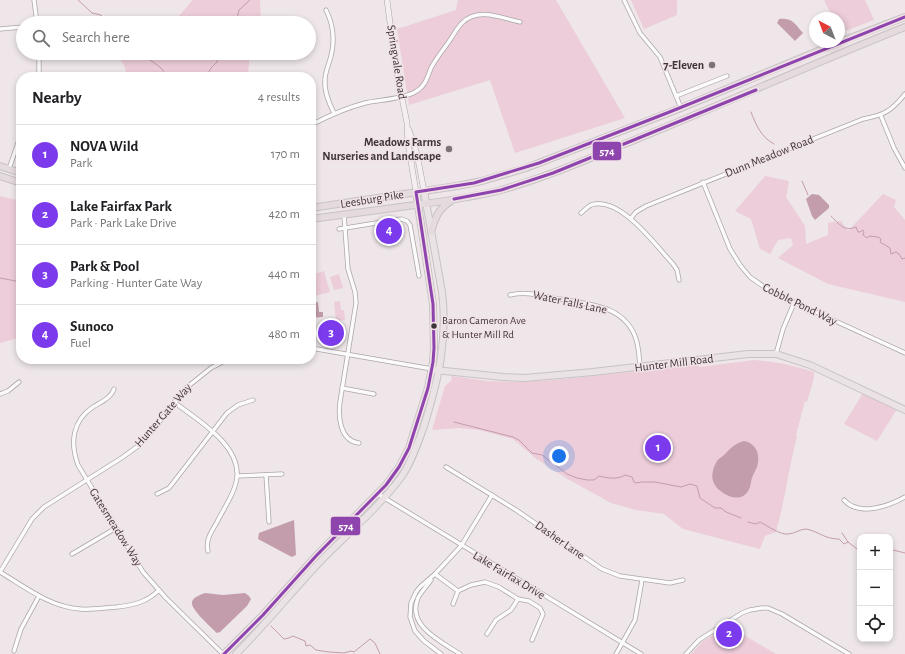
<!DOCTYPE html>
<html lang="en">
<head>
<meta charset="utf-8">
<style>
  :root { --surface:#fff; --page:#f2f2f2; --text:#202124; --muted:#757577; --line:#e0e0e0; --accent:#7c3aed }
  body { margin:0; font-family:"Alegreya Sans",sans-serif; background:var(--page); color:var(--text) }
  .controls { position:absolute; right:12px; bottom:12px; display:grid; overflow:hidden; border-radius:8px; box-shadow:0 2px 6px #0003 }
  .controls button { width:36px; height:36px; display:grid; place-items:center; padding:0; border:0; border-bottom:1px solid var(--line); background:var(--surface); color:var(--text); font:20px sans-serif }
  .compass { position:absolute; left:809px; top:12px; width:36px; height:36px; border-radius:50%; background:var(--surface); box-shadow:0 2px 6px #0003; rotate:318deg }
  .you { position:absolute; left:559px; top:456px; width:14px; height:14px; margin:-10px; border:3px solid #fff; border-radius:50%; background:#1a73e8; box-shadow:0 0 0 6px #1a73e833 }
  .badge { display:grid; place-items:center; width:26px; height:26px; border-radius:50%; background:var(--accent); color:#fff; font-size:13px; font-weight:700 }
  .pin { position:absolute; translate:-50% -50%; border:2px solid #fff; box-shadow:0 1px 4px #0006 }
  .list { margin:0; padding:0; list-style:none }
  h2 { display:flex; justify-content:space-between; align-items:center; height:52px; margin:0; padding:0 16px; font-size:17px }
  h2 small { font-size:13px; font-weight:400; color:var(--muted) }
  .list li { display:grid; grid-template-columns:26px 1fr auto; gap:12px; align-items:center; box-sizing:border-box; height:60px; padding:0 16px; border-top:1px solid var(--line) }
  .list b { display:block; font-size:15px; white-space:nowrap }
  .list p { margin:0; font-size:13px; white-space:nowrap; color:var(--muted) }
  .list em { font-size:13px; font-style:normal; color:var(--muted) }
  .icon { flex:none; width:22px; height:22px; fill:none; stroke:currentColor; stroke-width:2; stroke-linecap:round; stroke-linejoin:round }
  .map { position:relative; flex:none; width:905px; height:654px; overflow:hidden }
  .search { position:absolute; background:var(--surface); box-shadow:0 2px 6px #0003; left:16px; top:16px; width:300px; height:44px; display:flex; align-items:center; gap:10px; box-sizing:border-box; padding:0 14px; border-radius:22px; color:var(--muted); font-size:15px }
  .panel { position:absolute; background:var(--surface); box-shadow:0 2px 6px #0003; left:16px; top:72px; width:300px; height:292px; border-radius:16px }
  .map>svg:first-child { display:block }
</style>
</head>
<body>
<div class="map">
<svg width="905" height="654" viewBox="0 0 905 654">
  <rect width="100%" height="100%" fill="#eee6e8"/>
  <!-- green -->
  <g fill="#eccdd9">
    <path d="M193,0H260L261,23H167C180,18 184,9 193,0Z"/>
    <polygon points="458,0 556,0 625,118 515,153 490,80 409,105 397,29 456,10"/>
    <polygon points="631,0 677,0 677,15 644,29"/>
    <polygon points="824,0 865,0 874,20 840,33 839,31 839,18 833,18"/>
    <polygon points="116,53 248,53 249,63 248,75 247,77 127,77 124,65"/>
    <polygon points="765,176 789,181 786,197 805,226 806,244 828,235 828,223 841,221 848,231 883,194 896,200 894,207 905,220 905,302 828,284 778,258 793,245 791,238 778,240 770,254 760,249 751,219 735,211"/>
    <polygon points="0,196 21,201 21,337 0,343"/>
    <polygon points="324,271 330,292 311,297 311,275"/>
    <polygon points="339,274 343,288 334,290 330,277"/>
    <polygon points="340,301 341,310 344,310 345,320 336,321 334,302"/>
    <path d="M754,360C778,362 791,365 814,372V378L807,402L805,401L796,435L797,436C789,467 785,500 776,532L765,536L760,549L683,529L664,514L636,510L611,503L566,478L535,458L513,439L479,430L459,428L432,430L445,386L452,380L451,376L487,381L517,382L554,380L695,365L700,367Z"/>
    <polygon points="863,393 897,409 877,441 844,424"/>
    <polygon points="728,626 732,628 776,654 691,654 703,641"/>
  </g>
  <!-- water -->
  <g fill="#c49dac">
    <path d="M779,19C793,18 794,23 803,33L795,41L777,23Z"/>
    <polygon points="812,194 819,195 829,205 829,208 815,220 812,216 806,199"/>
    <polygon points="318,302 319,312 323,312 323,317 311,318 311,303"/>
    <path d="M744,441C756,443 761,455 757,467C756,470 753,474 752,478C751,480 751,484 750,487C746,499 735,500 725,494C711,486 709,475 717,461C719,458 722,457 724,455C730,449 735,443 744,441Z"/>
    <polygon points="294,520 296,555 292,557 288,555 258,539 259,533"/>
    <path d="M205,593L223,595L245,593L249,596L251,599L247,606L220,632L217,633C212,628 190,609 192,602C193,597 200,595 205,593Z"/>
  </g>
  <g fill="none" stroke-linecap="round" stroke-linejoin="round">
    <!-- stream -->
    <g stroke="#c49dac" stroke-width="1">
      <polyline points="78,0 92,13 101,15 104,23"/>
      <polyline points="236,23 239,10 250,0"/>
      <polyline points="141,53 161,68 168,77"/>
      <polyline points="206,77 211,68 217,62 219,53"/>
      <path d="M751,112C756,125 761,137 774,144"/>
      <polyline points="802,181 808,195"/>
      <path d="M831,216C839,224 844,232 856,227L858,232H860L863,230L864,232L863,235L867,238L869,236L878,237L881,239L880,242L890,248L891,254L896,252L899,254L902,259L905,258"/>
      <polyline points="0,278 21,282"/>
      <path d="M454,422L513,437L519,440L532,453L542,455L567,474L577,478L587,480H594L599,476C607,478 618,480 625,475L632,477L634,482L636,483L642,482H655L681,487L690,484L697,486L700,498L715,508H721L726,512L741,518"/>
      <path d="M748,522L756,524L760,522C768,526 780,535 788,534C794,534 800,529 806,529C818,531 824,539 839,539L844,544L848,542L857,549L860,548"/>
      <polyline points="842,533 848,542"/>
      <polyline points="890,547 893,550 905,553"/>
      <polyline points="271,626 284,639 289,638 293,636 305,641 306,646 310,645 316,650 329,652 344,653 351,651 354,652 370,639 375,643 380,654"/>
    </g>
    <!-- minor casing -->
    <g stroke="#aca6a8" stroke-width="5">
      <g id="minor">
        <polyline points="34,0 37,23"/>
        <polyline points="624,0 640,33 660,57 681,108"/>
        <path d="M326,10C333,24 335,40 331,56C329,64 325,72 325,80C324,92 329,103 334,113"/>
        <polyline points="0,29 23,27"/>
        <polyline points="39,77 39,53"/>
        <polyline points="676,96 727,76"/>
        <polyline points="881,116 894,148 905,168"/>
        <path d="M311,125C328,116 346,108 365,103C379,100 403,99 415,92C425,87 427,78 431,68C436,58 444,49 450,40C454,34 457,28 462,23C478,7 501,18 520,22"/>
        <polyline points="9,169 21,134"/>
        <polyline points="703,182 730,249 740,265 750,277 770,291 905,353"/>
        <path d="M581,213C585,210 587,207 591,205C620,195 656,246 673,264L677,270L679,280"/>
        <path d="M344,215L348,269L355,292L356,303L340,402C338,417 340,441 359,443"/>
        <path d="M631,218L636,212L646,206L863,119C885,115 891,111 905,94"/>
        <polyline points="339,229 401,219 407,221 410,225 419,276"/>
        <path d="M510,295C526,291 542,296 559,299C588,304 625,305 636,339C639,348 639,357 640,366"/>
        <polyline points="311,348 432,369"/>
        <polyline points="776,354 783,329 794,303"/>
        <polyline points="342,388 374,394"/>
        <path d="M114,389C111,398 101,402 93,407C72,421 70,443 78,465L143,572L166,598L223,654"/>
        <polyline points="0,394 8,391 19,382"/>
        <path d="M174,402C197,420 240,444 237,477C235,493 224,508 217,522C212,531 205,540 208,551"/>
        <polyline points="446,467 516,510 602,569 620,576 670,583 683,580"/>
        <polyline points="266,475 269,522"/>
        <polyline points="237,476 282,474"/>
        <polyline points="157,494 169,488 227,413 238,405 253,400"/>
        <polyline points="378,494 641,654"/>
        <path d="M844,500C859,517 889,506 905,497"/>
        <polyline points="72,554 116,528"/>
        <polyline points="0,572 26,529 32,519 44,507 123,457 138,446 149,435 186,388 211,368 228,359"/>
        <path d="M0,572C25,587 50,607 80,609C93,610 105,608 117,607C134,605 147,602 159,590"/>
        <polyline points="435,574 458,591 471,585 485,582 499,587 518,599 529,601 540,608 543,614 532,640"/>
        <path d="M431,580C427,586 421,592 418,598C406,626 442,642 460,654"/>
        <polyline points="453,604 458,591"/>
        <polyline points="487,634 496,620 511,610 518,599"/>
        <polyline points="14,651 21,629 39,596"/>
        <polyline points="441,654 424,641 415,631 410,617 411,603 416,592 420,587 435,574 461,546 492,495"/>
        <polyline points="616,654 635,620 642,580"/>
        <polyline points="686,654 699,640 742,613 750,610 762,608 768,608 782,614 849,654"/>
      </g>
    </g>
    <!-- secondary casing -->
    <g stroke="#aca6a8" stroke-width="6">
      <g id="secondary">
        <polyline points="387,0 396,68 407,123 408,143 416,192"/>
        <polyline points="409,130 417,154 424,191"/>
      </g>
    </g>
    <!-- primary casing -->
    <g stroke="#c7c3c4" stroke-width="8">
      <g id="primary">
        <polyline points="435,370 503,377 525,378 593,372 748,354 776,354 810,365 905,410"/>
        <polyline points="224,654 263,615 316,556 386,485 399,467 409,448 428,388 433,362 434,348 433,304 416,192"/>
        <path d="M236,654C264,626 289,595 316,566C344,536 377,510 402,476C412,461 418,443 424,426C438,381 448,340 442,292L424,191"/>
      </g>
    </g>
    <!-- trunk casing -->
    <g stroke="#c7c3c4" stroke-width="8">
      <g id="trunk">
        <polyline points="0,166 21,173"/>
        <polyline points="0,176 21,183"/>
        <polyline points="311,208 457,186 482,181 526,168 681,108 837,43 905,17"/>
        <path d="M311,219C343,215 376,210 408,206C439,202 471,198 501,190C548,177 592,157 637,139C727,102 815,63 905,27"/>
        <path d="M431,232C435,218 438,209 451,201"/>
      </g>
    </g>
    <!-- minor -->
    <use href="#minor" stroke="#fcfbfc" stroke-width="3.5"/>
    <!-- secondary -->
    <use href="#secondary" stroke="#f4eef0" stroke-width="5"/>
    <!-- primary -->
    <use href="#primary" stroke="#ebe2e5" stroke-width="6"/>
    <!-- trunk -->
    <use href="#trunk" stroke="#e5dade" stroke-width="6"/>
    <!-- bus-1 casing -->
    <g stroke="#f1e2e7" stroke-width="6">
      <g id="bus-1">
        <polyline points="454,199 501,190 553,173 756,90"/>
        <polyline points="224,654 263,615 316,556 386,485 399,467 409,448 428,388 433,362 434,348 433,304 416,192 474,183 539,163 667,113 905,17"/>
      </g>
    </g>
    <!-- bus-1 -->
    <use href="#bus-1" stroke="#8e44ad" stroke-width="3"/>
  </g>
  <!-- markers -->
  <g fill="#7b7477" stroke="#f1e2e7" stroke-width="1.5">
    <circle cx="712" cy="65" r="4"/>
    <circle cx="449" cy="149" r="4"/>
  </g>
  <circle fill="#3d373a" stroke="#f1e2e7" stroke-width="1.5" cx="434" cy="326" r="3.5"/>
  <g text-anchor="middle" dominant-baseline="central" stroke-width="3" stroke-linejoin="round" paint-order="stroke">
    <!-- bus labels -->
    <g font-size="11" fill="#3d373a" stroke="#f1e2e7" text-anchor="start">
      <text x="442" y="320">Baron Cameron Ave<tspan x="442" dy="14">&amp; Hunter Mill Rd</tspan></text>
    </g>
    <!-- street labels -->
    <g font-size="12" fill="#3d373a" stroke="#f1e2e7">
      <text transform="translate(397 62) rotate(81)">Springvale Road</text>
      <text transform="translate(769 156) rotate(-22)">Dunn Meadow Road</text>
      <text transform="translate(372 199) rotate(-9)">Leesburg Pike</text>
      <text transform="translate(570 302) rotate(12)">Water Falls Lane</text>
      <text transform="translate(800 304) rotate(26)">Cobble Pond Way</text>
      <text transform="translate(674 363) rotate(-7)">Hunter Mill Road</text>
      <text transform="translate(163 415) rotate(-49)">Hunter Gate Way</text>
      <text transform="translate(116 527) rotate(58)">Gatesmeadow Way</text>
      <text transform="translate(560 540) rotate(35)">Dasher Lane</text>
      <text transform="translate(509 575) rotate(31)">Lake Fairfax Drive</text>
    </g>
    <!-- poi labels -->
    <g font-size="12" font-weight="bold" fill="#3d373a" stroke="#f1e2e7" text-anchor="end">
      <text x="704" y="65">7-Eleven</text>
      <text x="441" y="142">Meadows Farms<tspan x="441" dy="14">Nurseries and Landscape</tspan></text>
    </g>
  </g>
  <g stroke="#f1e2e7" stroke-width="1.5">
    <rect x="592" y="141" width="30" height="20" rx="4" fill="#8e44ad"/>
    <rect x="330" y="516" width="31" height="20" rx="4" fill="#8e44ad"/>
  </g>
  <g font-size="11" text-anchor="middle" font-weight="bold" fill="#fff">
    <text x="607" y="155">574</text>
    <text x="346" y="530">574</text>
  </g>
</svg>
<div class="controls">
<button>+</button>
<button>−</button>
<button><svg class="icon" aria-label="locate" viewBox="0 0 24 24"><circle cx="12" cy="12" r="6"/><path d="M12 2v4M12 18v4M2 12h4M18 12h4"/></svg></button>
</div>
<svg class="compass" viewBox="-18 -18 36 36"><path d="M0-13l5 13h-10z" fill="#e53935"/><path d="M0 13l5-13h-10z" fill="#757577"/></svg>
<div class="you"></div>
<div class="pin badge" style="left:658px;top:448px">1</div>
<div class="pin badge" style="left:729px;top:634px">2</div>
<div class="pin badge" style="left:331px;top:333px">3</div>
<div class="pin badge" style="left:389px;top:231px">4</div>
<div class="search"><svg class="icon" aria-label="search" viewBox="0 0 24 24"><circle cx="10" cy="10" r="6"/><path d="M15 15l6 6"/></svg>Search here</div>
<section class="panel">
<h2>Nearby<small>4 results</small></h2>
<ul class="list">
<li><span class="badge">1</span><div><b>NOVA Wild</b><p>Park</p></div><em>170 m</em></li>
<li><span class="badge">2</span><div><b>Lake Fairfax Park</b><p>Park · Park Lake Drive</p></div><em>420 m</em></li>
<li><span class="badge">3</span><div><b>Park &amp; Pool</b><p>Parking · Hunter Gate Way</p></div><em>440 m</em></li>
<li><span class="badge">4</span><div><b>Sunoco</b><p>Fuel</p></div><em>480 m</em></li>
</ul>
</section>
</div>
</body>
</html>
